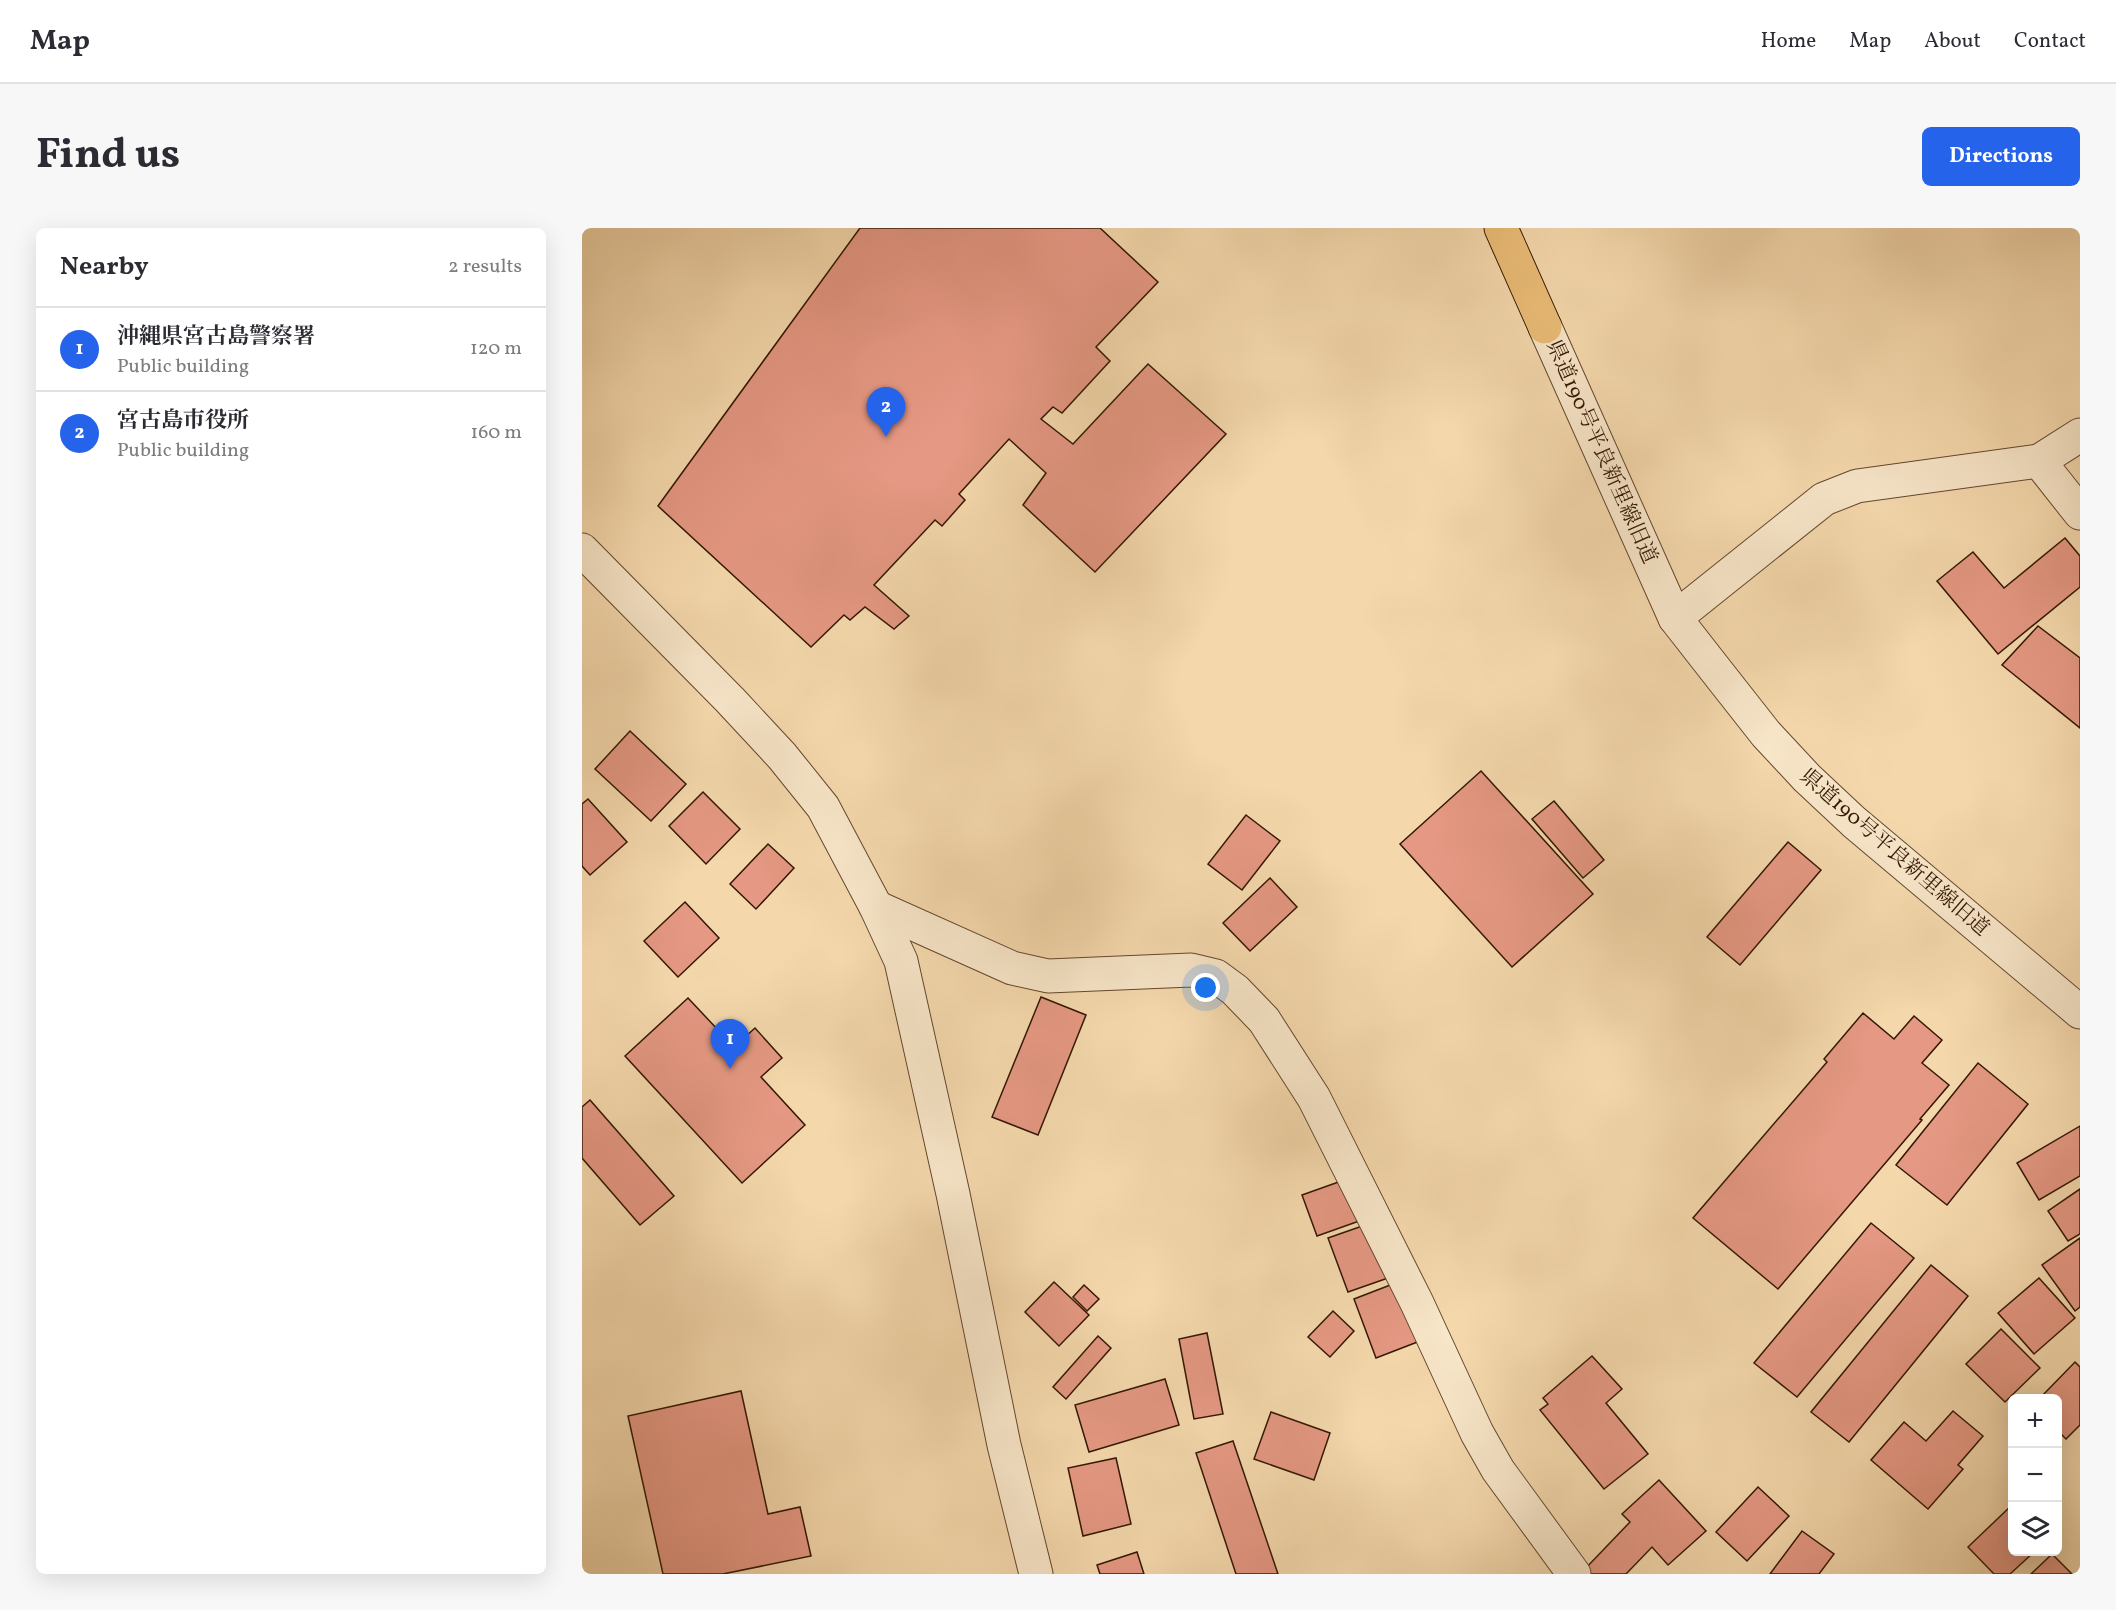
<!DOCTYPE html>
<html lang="en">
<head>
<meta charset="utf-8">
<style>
  :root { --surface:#fff; --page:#f7f7f7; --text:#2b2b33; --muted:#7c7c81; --line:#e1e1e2; --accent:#2563eb }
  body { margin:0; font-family:Vollkorn,"Noto Serif JP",serif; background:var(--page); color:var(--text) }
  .controls { position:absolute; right:18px; bottom:18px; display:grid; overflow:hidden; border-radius:9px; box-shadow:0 6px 24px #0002 }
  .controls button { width:54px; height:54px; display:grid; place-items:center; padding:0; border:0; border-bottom:2px solid var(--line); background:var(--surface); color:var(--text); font:30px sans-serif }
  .you { position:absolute; left:624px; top:760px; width:21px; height:21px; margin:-15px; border:4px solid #fff; border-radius:50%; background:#1a73e8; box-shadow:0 0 0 9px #1a73e833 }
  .badge { display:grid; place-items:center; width:39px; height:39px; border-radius:50%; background:var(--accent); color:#fff; font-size:20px; font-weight:700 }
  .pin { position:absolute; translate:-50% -50px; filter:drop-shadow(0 2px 3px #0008) }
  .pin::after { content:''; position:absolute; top:32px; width:21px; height:18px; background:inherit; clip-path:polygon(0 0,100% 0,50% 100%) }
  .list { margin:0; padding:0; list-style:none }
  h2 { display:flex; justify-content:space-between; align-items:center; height:78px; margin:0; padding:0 24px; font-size:26px }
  h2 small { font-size:20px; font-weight:400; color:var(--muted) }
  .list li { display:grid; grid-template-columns:39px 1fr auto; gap:18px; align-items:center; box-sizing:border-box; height:84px; padding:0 24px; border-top:2px solid var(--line) }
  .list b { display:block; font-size:22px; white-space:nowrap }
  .list p { margin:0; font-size:20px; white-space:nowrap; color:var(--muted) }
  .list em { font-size:20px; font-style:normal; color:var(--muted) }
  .icon { flex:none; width:33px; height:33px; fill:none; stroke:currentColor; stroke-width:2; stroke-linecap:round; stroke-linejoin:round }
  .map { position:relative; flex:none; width:1498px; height:1346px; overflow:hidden; border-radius:9px }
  header { display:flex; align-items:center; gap:36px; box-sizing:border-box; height:84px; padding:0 30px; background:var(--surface); border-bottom:2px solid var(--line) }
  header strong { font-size:28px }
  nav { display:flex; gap:33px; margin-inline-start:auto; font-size:21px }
  .intro { display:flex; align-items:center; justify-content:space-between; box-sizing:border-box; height:144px; padding:0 36px }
  h1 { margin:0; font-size:42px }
  .button { padding:15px 27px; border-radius:9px; background:var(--accent); color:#fff; font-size:21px; font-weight:700 }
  main { display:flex; gap:36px; padding:0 36px }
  aside { flex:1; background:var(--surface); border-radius:9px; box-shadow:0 6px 24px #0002 }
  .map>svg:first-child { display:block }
</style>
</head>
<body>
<header>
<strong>Map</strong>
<nav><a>Home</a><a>Map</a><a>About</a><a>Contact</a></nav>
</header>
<div class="intro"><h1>Find us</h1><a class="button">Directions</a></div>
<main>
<aside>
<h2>Nearby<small>2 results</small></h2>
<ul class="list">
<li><span class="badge">1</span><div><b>沖縄県宮古島警察署</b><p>Public building</p></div><em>120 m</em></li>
<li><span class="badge">2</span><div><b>宮古島市役所</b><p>Public building</p></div><em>160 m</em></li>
</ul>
</aside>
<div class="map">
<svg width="1498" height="1346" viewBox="0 0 1498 1346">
  <rect width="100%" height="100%" fill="#f4d8ac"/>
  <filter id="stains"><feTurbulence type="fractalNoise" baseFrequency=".00333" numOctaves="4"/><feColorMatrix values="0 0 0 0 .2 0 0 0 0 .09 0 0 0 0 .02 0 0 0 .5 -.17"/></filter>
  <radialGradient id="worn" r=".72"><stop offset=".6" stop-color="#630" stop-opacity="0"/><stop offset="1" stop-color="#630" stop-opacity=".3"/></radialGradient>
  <!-- building -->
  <g fill="#e59883" stroke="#341704" stroke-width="1.5">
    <polygon points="278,0 518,0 576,54 514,119 528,133 480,185 471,179 459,191 491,216 566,136 644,206 513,344 441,277 464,245 427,211 377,266 383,272 360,298 353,292 292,357 327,388 312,401 283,379 268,392 262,387 229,419 76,278"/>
    <polygon points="1483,310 1498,328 1498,359 1416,426 1355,353 1391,324 1422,360"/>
    <polygon points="1456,398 1498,430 1498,500 1420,437"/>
    <polygon points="48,503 104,556 69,593 13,541"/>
    <polygon points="899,543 1011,666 930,739 818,616"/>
    <polygon points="121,564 158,601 124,636 87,598"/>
    <polygon points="6,571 45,614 8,647 0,638 0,576"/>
    <polygon points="972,573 1022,632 1001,650 950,591"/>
    <polygon points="664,587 698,613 660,662 626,636"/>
    <polygon points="1206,614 1239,642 1158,737 1125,709"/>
    <polygon points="186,616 212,640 174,681 148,656"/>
    <polygon points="688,650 715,679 668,723 641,695"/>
    <polygon points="103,674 137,710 96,749 62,713"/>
    <polygon points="459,769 504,787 456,907 410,889"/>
    <polygon points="106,770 152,819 173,800 200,830 179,849 223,897 160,955 43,828"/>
    <polygon points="1281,785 1312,811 1332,788 1360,812 1340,835 1367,857 1338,891 1340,892 1196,1061 1111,990 1245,834 1242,831"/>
    <polygon points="1396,835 1446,876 1365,977 1314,937"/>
    <polygon points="8,872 92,968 58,997 0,930 0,879"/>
    <polygon points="1498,898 1498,948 1457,972 1435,935"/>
    <polygon points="765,951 780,992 735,1008 720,967"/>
    <polygon points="1498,961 1498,1006 1486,1013 1466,983"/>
    <polygon points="1289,995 1332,1030 1215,1169 1172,1135"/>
    <polygon points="786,996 806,1050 766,1064 746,1010"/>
    <polygon points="1498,1010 1498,1079 1493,1083 1460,1037"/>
    <polygon points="1349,1037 1386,1068 1267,1214 1229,1184"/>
    <polygon points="1457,1050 1493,1090 1452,1126 1416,1085"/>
    <polygon points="472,1054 507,1087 477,1118 443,1084"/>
    <polygon points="816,1054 838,1113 794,1130 772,1071"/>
    <polygon points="502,1057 517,1071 505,1083 491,1069"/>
    <polygon points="751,1083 772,1103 748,1129 726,1109"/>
    <polygon points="1419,1101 1458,1140 1423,1174 1384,1136"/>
    <polygon points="625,1105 641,1186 612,1191 597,1111"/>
    <polygon points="516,1108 529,1120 484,1171 471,1159"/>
    <polygon points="1010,1128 1040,1161 1024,1175 1066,1226 1022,1261 958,1182 966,1176 961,1170"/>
    <polygon points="1493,1134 1498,1139 1498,1197 1484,1211 1476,1203 1476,1170 1458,1170"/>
    <polygon points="583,1151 597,1197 507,1224 493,1177"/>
    <polygon points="159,1163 186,1286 218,1279 229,1328 141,1346 81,1346 46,1188"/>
    <polygon points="1371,1183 1401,1208 1376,1237 1381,1241 1346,1281 1289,1232 1322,1194 1344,1213"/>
    <polygon points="689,1184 748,1205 732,1252 672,1231"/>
    <polygon points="651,1213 696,1346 654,1346 614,1225"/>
    <polygon points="534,1230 549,1296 501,1308 486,1240"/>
    <polygon points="1077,1252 1124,1303 1086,1337 1070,1319 1044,1346 1004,1346 1001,1343 1048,1294 1040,1286"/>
    <polygon points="1176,1259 1207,1288 1165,1333 1134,1304"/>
    <polygon points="1430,1277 1430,1324 1452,1324 1428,1346 1412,1346 1386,1319"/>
    <polygon points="1220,1303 1252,1326 1237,1346 1188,1346"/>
    <polygon points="555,1324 562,1346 518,1346 515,1337"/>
    <polygon points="1470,1326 1490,1346 1449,1346"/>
  </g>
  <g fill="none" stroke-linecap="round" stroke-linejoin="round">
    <!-- minor casing -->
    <g stroke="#64472e" stroke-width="35">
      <g id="minor">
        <polyline points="963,99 1093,390 1136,445 1184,506 1225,550 1272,594 1498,784"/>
        <polyline points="1457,233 1498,285"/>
        <polyline points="0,322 148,472 200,528 241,579 294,679 319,733 371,966 422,1217 454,1346"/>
        <polyline points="1093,390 1242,271 1275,258 1457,233 1498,207"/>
        <polyline points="294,679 430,740 466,748 609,742 634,748 653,762 682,792 732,870 835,1075 895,1205 916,1242 992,1346"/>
      </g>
    </g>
    <!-- major casing -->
    <g stroke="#341704" stroke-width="35">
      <polyline id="major" points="919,0 963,99"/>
    </g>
    <!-- minor -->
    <use href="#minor" stroke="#f8e6c9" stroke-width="33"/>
    <!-- major -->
    <use href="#major" stroke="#eabc76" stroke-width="33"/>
  </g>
  <g text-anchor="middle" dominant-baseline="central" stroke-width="4.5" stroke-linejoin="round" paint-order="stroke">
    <!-- street labels -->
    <g font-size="21" fill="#341704" stroke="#f8e6c9">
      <text transform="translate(1019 224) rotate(66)">県道190号平良新里線旧道</text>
      <text transform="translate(1312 625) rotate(41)">県道190号平良新里線旧道</text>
    </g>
  </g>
  <rect width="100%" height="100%" filter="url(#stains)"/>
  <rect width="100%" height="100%" fill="url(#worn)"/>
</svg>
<div class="controls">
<button>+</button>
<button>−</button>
<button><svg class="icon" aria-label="layers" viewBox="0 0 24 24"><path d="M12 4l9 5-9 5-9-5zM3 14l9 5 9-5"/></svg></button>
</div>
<div class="you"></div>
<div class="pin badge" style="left:148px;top:841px">1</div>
<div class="pin badge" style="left:304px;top:209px">2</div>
</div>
</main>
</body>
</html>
